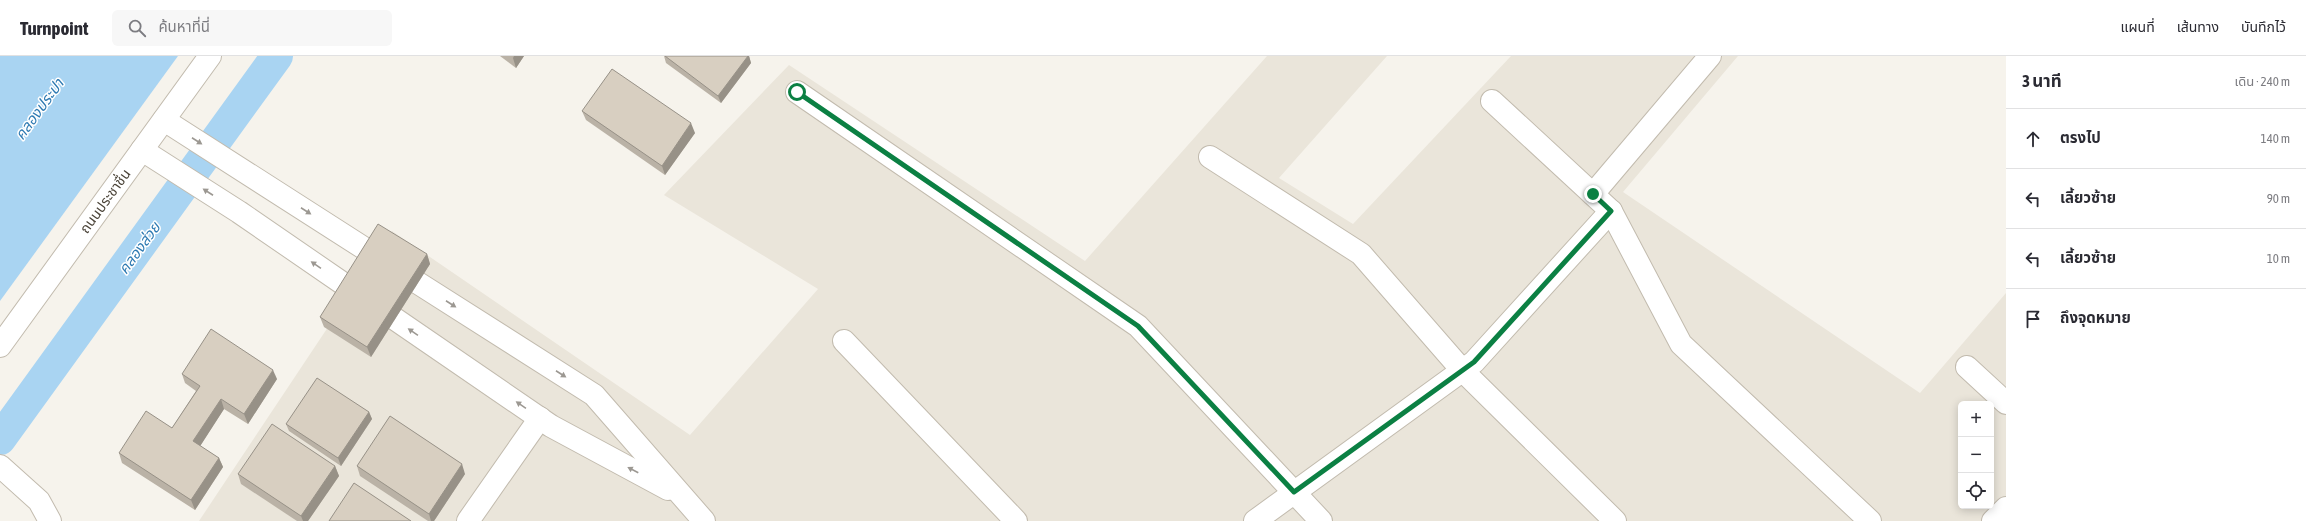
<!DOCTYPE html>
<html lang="th">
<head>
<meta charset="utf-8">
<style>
  :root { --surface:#fff; --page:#f7f7f7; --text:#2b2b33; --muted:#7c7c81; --line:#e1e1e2 }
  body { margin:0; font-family:"Asap Condensed","Noto Sans Thai",sans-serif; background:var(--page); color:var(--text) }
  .controls { position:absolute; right:12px; bottom:12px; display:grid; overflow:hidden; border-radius:6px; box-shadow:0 2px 10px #0003 }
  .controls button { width:36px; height:36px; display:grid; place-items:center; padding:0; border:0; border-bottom:1px solid var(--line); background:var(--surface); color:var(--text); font:20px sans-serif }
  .stop { position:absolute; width:12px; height:12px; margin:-9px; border:3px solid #0b8043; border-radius:50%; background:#fff }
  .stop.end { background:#0b8043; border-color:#fff; box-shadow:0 1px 4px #0008 }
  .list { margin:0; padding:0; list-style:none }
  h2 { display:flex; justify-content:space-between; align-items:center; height:52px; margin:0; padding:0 16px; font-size:17px }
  h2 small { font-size:13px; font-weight:400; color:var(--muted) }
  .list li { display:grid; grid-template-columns:26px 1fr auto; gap:12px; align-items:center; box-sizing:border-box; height:60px; padding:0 16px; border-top:1px solid var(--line) }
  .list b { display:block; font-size:15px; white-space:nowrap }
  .list em { font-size:13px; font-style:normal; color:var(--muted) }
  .icon { flex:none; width:22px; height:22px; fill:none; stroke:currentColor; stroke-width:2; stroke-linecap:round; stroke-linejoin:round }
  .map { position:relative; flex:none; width:2006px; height:465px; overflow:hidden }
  header { display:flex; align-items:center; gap:24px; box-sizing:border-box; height:56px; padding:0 20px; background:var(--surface); border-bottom:1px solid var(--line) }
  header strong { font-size:19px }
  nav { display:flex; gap:22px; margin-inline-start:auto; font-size:14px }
  .search { width:280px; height:36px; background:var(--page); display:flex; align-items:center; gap:10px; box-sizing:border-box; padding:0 14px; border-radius:6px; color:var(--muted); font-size:15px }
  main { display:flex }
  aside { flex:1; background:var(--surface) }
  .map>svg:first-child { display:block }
</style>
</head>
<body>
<header>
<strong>Turnpoint</strong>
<div class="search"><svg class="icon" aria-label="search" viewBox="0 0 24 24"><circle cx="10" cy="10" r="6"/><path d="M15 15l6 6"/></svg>ค้นหาที่นี่</div>
<nav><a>แผนที่</a><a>เส้นทาง</a><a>บันทึกไว้</a></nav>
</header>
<main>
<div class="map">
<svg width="2006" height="465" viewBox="0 0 2006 465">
  <rect width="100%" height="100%" fill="#f6f3ec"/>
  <!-- residential -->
  <path fill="#eae5da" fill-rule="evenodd" d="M1267,0H1387L1279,122L1353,168L1511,0H1738L1623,136L1920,337L2006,237V465H199L392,175L690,379L818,233L664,139L789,9L1085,205ZM1961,348H1991V450H1961Z"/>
  <!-- water -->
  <polygon fill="#a9d4f2" points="0,0 178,0 0,245"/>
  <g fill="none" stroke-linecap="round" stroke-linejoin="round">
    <!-- canal -->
    <polyline stroke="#a9d4f2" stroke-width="32" points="0,383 277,0"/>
    <!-- minor casing -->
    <g stroke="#c2bbae" stroke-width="24">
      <g id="minor">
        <polyline points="797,36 1138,270 1321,465"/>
        <polyline points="1492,45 1611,155 1681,288 1870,465"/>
        <polyline points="164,64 370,196"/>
        <polyline points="142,94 239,156 348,231"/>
        <polyline points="1210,101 1361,198 1462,314 1615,465"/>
        <polyline points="1593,138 1710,0"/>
        <polyline points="418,227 594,339 704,465"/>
        <polyline points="395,263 551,370 668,433"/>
        <polyline points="844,285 1016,465"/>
        <polyline points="0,290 210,0"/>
        <polyline points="1967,311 2006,347"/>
        <polyline points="0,410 39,445 50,465"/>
        <polyline points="468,465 540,362"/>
        <polyline points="1255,465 1474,306 1611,155"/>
        <polyline points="1993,465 2006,452"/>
      </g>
    </g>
    <!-- minor -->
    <use href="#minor" stroke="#fff" stroke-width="22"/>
  </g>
  <!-- wall -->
  <g fill="#bab2a6">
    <polygon points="500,0 524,0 516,12"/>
    <polygon points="664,0 749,0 751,7 721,47 666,7"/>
    <polygon points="582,55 695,77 665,119 586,64"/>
    <polygon points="427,198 430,208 371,301 324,271 320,261"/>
    <polygon points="182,318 277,323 248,368 224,353 200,390 219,402 223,411 195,454 122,407 119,397 172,372 196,335 185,327"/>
    <polygon points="369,356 372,363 341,410 289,375 286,368"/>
    <polygon points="335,410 339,420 308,465 297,465 241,428 238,418"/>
    <polygon points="357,410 465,418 434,465 428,465 360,420"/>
  </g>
  <!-- shaded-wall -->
  <g fill="#979187">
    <polygon points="514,0 524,0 516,12 513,2"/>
    <polygon points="748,0 749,0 751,7 721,47 718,40"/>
    <polygon points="691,67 695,77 665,119 662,110"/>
    <polygon points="427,198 430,208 371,301 367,291"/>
    <polygon points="273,314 277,323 248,368 244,358"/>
    <polygon points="221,343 224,353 197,395 193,385"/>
    <polygon points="369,356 372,363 341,410 338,402"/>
    <polygon points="219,402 223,411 195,454 191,444"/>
    <polygon points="462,408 465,418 434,465 431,465 429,458"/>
    <polygon points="335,410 339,420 308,465 303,465 301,460"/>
  </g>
  <!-- building -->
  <g fill="#d8cfc1" stroke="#979187">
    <polygon points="665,0 748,0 718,40"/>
    <polygon points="612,13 691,67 662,110 582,55"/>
    <polygon points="378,168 427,198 367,291 320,261"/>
    <polygon points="211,273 273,314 244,358 221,343 193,385 219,402 191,444 119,397 146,355 172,372 200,330 182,318"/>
    <polygon points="317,322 369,356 338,402 286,368"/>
    <polygon points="390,360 462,408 429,458 357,410"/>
    <polygon points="272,368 335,410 301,460 238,418"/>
    <polygon points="354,427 411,465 329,465"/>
  </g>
  <!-- one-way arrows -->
  <defs><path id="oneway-solid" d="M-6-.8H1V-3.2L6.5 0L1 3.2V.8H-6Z"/></defs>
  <g fill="#9c9892">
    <use href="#oneway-solid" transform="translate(197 85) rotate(33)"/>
    <use href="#oneway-solid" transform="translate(208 136) rotate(-147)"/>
    <use href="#oneway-solid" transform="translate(306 155) rotate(33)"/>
    <use href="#oneway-solid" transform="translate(316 209) rotate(-146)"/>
    <use href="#oneway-solid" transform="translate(451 248) rotate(33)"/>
    <use href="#oneway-solid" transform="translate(413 276) rotate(-146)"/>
    <use href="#oneway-solid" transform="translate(561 318) rotate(33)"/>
    <use href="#oneway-solid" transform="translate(521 349) rotate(-146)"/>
    <use href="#oneway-solid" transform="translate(633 414) rotate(-152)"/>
  </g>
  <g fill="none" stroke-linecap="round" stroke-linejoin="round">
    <!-- route -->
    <polyline stroke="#0b8043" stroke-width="5" points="797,36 1138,270 1294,436 1474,306 1611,155 1593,138"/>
  </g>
  <g text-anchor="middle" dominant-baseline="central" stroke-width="3" stroke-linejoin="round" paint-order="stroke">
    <!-- street labels -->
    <g font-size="14" fill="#4b4439" stroke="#fff">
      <text transform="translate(105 145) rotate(-54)">ถนนประชาชื่น</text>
    </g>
    <!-- water labels -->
    <g font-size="15" font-style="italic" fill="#2e7ab2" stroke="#fff">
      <text transform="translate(39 53) rotate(-54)">คลองประปา</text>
      <text transform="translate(139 192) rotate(-54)">คลองส่วย</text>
    </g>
  </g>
</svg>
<div class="controls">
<button>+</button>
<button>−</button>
<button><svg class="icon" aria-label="locate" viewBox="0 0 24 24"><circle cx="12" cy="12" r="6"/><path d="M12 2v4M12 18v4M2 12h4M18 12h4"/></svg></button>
</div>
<div class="stop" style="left:797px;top:36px"></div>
<div class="stop end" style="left:1593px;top:138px"></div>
</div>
<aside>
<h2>3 นาที<small>เดิน · 240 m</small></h2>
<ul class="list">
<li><svg class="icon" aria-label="ahead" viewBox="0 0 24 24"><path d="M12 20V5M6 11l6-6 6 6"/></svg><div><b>ตรงไป</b></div><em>140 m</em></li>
<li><svg class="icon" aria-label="left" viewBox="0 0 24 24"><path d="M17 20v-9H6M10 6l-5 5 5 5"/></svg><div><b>เลี้ยวซ้าย</b></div><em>90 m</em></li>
<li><svg class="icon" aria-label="left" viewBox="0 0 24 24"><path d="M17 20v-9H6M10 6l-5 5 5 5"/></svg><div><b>เลี้ยวซ้าย</b></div><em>10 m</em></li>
<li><svg class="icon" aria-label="arrive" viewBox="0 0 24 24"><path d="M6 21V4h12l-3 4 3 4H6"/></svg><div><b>ถึงจุดหมาย</b></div></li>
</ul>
</aside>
</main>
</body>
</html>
